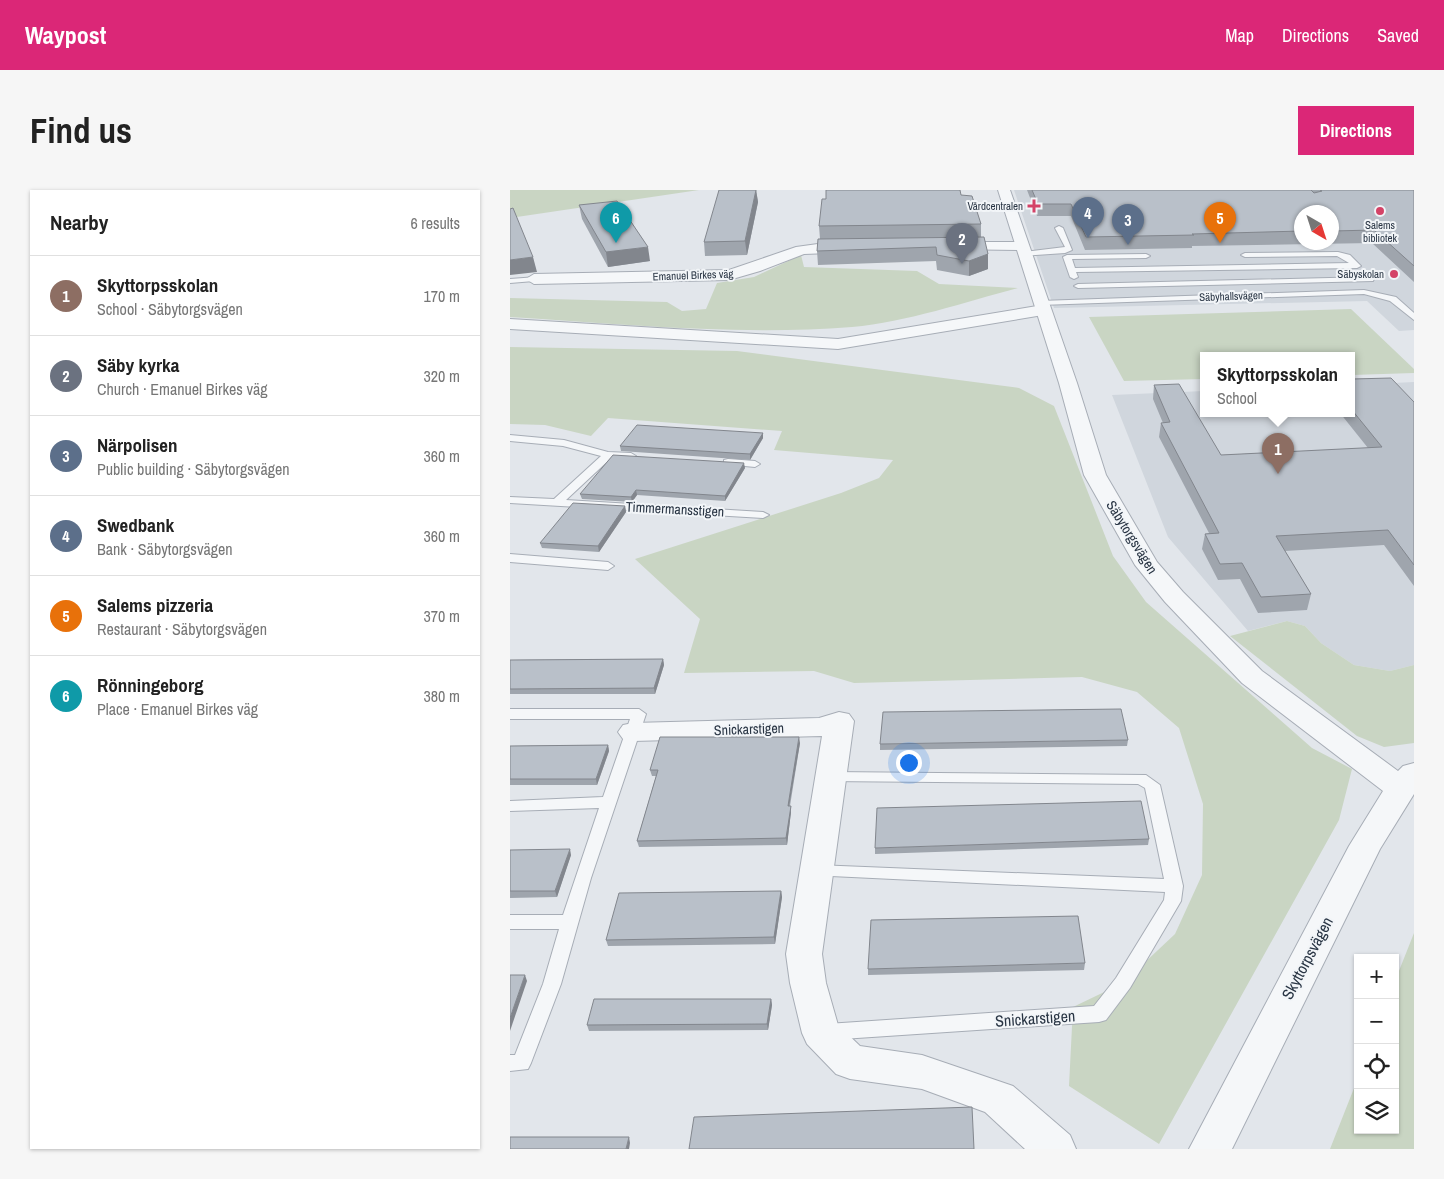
<!DOCTYPE html>
<html lang="en">
<head>
<meta charset="utf-8">
<style>
  :root { --surface:#fff; --page:#f6f6f6; --text:#222; --muted:#767676; --line:#e0e0e0; --accent:#db2777 }
  body { margin:0; font-family:"Archivo Narrow",sans-serif; background:var(--page); color:var(--text) }
  .controls { position:absolute; right:15px; bottom:15px; display:grid; overflow:hidden; border-radius:0px; box-shadow:0 1px 4px #0004 }
  .controls button { width:45px; height:45px; display:grid; place-items:center; padding:0; border:0; border-bottom:1px solid var(--line); background:var(--surface); color:var(--text); font:25px sans-serif }
  .compass { position:absolute; left:784px; top:15px; width:45px; height:45px; border-radius:50%; background:var(--surface); box-shadow:0 1px 4px #0004; rotate:141deg }
  .you { position:absolute; left:398px; top:572px; width:18px; height:18px; margin:-12px; border:4px solid #fff; border-radius:50%; background:#1a73e8; box-shadow:0 0 0 8px #1a73e833 }
  .badge { display:grid; place-items:center; width:32px; height:32px; border-radius:50%; background:var(--accent); color:#fff; font-size:16px; font-weight:700 }
  .pin { position:absolute; translate:-50% -41px; filter:drop-shadow(0 1px 2px #0008) }
  .pin::after { content:''; position:absolute; top:26px; width:18px; height:15px; background:inherit; clip-path:polygon(0 0,100% 0,50% 100%) }
  .popup { position:absolute; left:690px; top:162px; width:155px; height:65px; box-sizing:border-box; display:grid; place-content:center; border-radius:0px; background:var(--surface); filter:drop-shadow(0 1px 4px #0005); font-size:16px; white-space:nowrap; color:var(--muted) }
  .popup b { font-size:19px; color:var(--text) }
  .popup::after { content:''; position:absolute; left:50%; top:100%; margin-left:-10px; border:10px solid transparent; border-top-color:var(--surface) }
  .list { margin:0; padding:0; list-style:none }
  h2 { display:flex; justify-content:space-between; align-items:center; height:65px; margin:0; padding:0 20px; font-size:21px }
  h2 small { font-size:16px; font-weight:400; color:var(--muted) }
  .list li { display:grid; grid-template-columns:32px 1fr auto; gap:15px; align-items:center; box-sizing:border-box; height:80px; padding:0 20px; border-top:1px solid var(--line) }
  .list b { display:block; font-size:19px; white-space:nowrap }
  .list p { margin:0; font-size:16px; white-space:nowrap; color:var(--muted) }
  .list em { font-size:16px; font-style:normal; color:var(--muted) }
  .icon { flex:none; width:28px; height:28px; fill:none; stroke:currentColor; stroke-width:2; stroke-linecap:round; stroke-linejoin:round }
  .map { position:relative; flex:none; width:904px; height:959px; overflow:hidden; border-radius:0px }
  header { display:flex; align-items:center; gap:30px; box-sizing:border-box; height:70px; padding:0 25px; background:var(--accent); color:#fff }
  header strong { font-size:24px }
  nav { display:flex; gap:28px; margin-inline-start:auto; font-size:18px }
  .intro { display:flex; align-items:center; justify-content:space-between; box-sizing:border-box; height:120px; padding:0 30px }
  h1 { margin:0; font-size:35px }
  .button { padding:12px 22px; border-radius:0px; background:var(--accent); color:#fff; font-size:18px; font-weight:700 }
  main { display:flex; gap:30px; padding:0 30px }
  aside { flex:1; background:var(--surface); border-radius:0px; box-shadow:0 1px 4px #0004 }
  .map>svg:first-child { display:block }
</style>
</head>
<body>
<header>
<strong>Waypost</strong>
<nav><a>Map</a><a>Directions</a><a>Saved</a></nav>
</header>
<div class="intro"><h1>Find us</h1><a class="button">Directions</a></div>
<main>
<aside>
<h2>Nearby<small>6 results</small></h2>
<ul class="list">
<li><span class="badge" style="background:#8d6e63">1</span><div><b>Skyttorpsskolan</b><p>School · Säbytorgsvägen</p></div><em>170 m</em></li>
<li><span class="badge" style="background:#6b7280">2</span><div><b>Säby kyrka</b><p>Church · Emanuel Birkes väg</p></div><em>320 m</em></li>
<li><span class="badge" style="background:#5c6f8a">3</span><div><b>Närpolisen</b><p>Public building · Säbytorgsvägen</p></div><em>360 m</em></li>
<li><span class="badge" style="background:#5c6f8a">4</span><div><b>Swedbank</b><p>Bank · Säbytorgsvägen</p></div><em>360 m</em></li>
<li><span class="badge" style="background:#e8710a">5</span><div><b>Salems pizzeria</b><p>Restaurant · Säbytorgsvägen</p></div><em>370 m</em></li>
<li><span class="badge" style="background:#0f9aa8">6</span><div><b>Rönningeborg</b><p>Place · Emanuel Birkes väg</p></div><em>380 m</em></li>
</ul>
</aside>
<div class="map">
<svg width="904" height="959" viewBox="0 0 904 959">
  <rect width="100%" height="100%" fill="#e2e6eb"/>
  <!-- built -->
  <g fill="#d0d6dd" fill-rule="evenodd">
    <path d="M504,0H859L904,10V140L889,141L857,111L544,118ZM792,22H822V52H792Z"/>
    <polygon points="904,192 904,475 880,481 844,475 811,453 795,436 777,431 738,441 658,347 602,205 694,201 694,223 842,223 842,195"/>
  </g>
  <!-- green -->
  <g fill="#c9d5c3">
    <polygon points="0,0 189,0 0,28"/>
    <path d="M291,65L294,77L407,81L429,94L508,98C455,112 397,132 342,137C228,146 113,134 0,127V108L157,112L172,121L196,119L207,93L244,87Z"/>
    <polygon points="841,119 904,179 904,183 842,185 842,165 694,165 694,189 614,191 579,127"/>
    <polygon points="0,157 227,161 509,198 544,216 603,366 636,412 802,558 842,579 829,630 649,954 559,896 563,817 613,793 665,744 692,685 693,614 669,538 627,502 572,487 344,493 304,481 174,483 190,429 125,369 331,303 369,288 383,270 264,260 272,241 98,228 81,246 35,235 0,234"/>
    <polygon points="777,431 795,436 811,453 844,475 880,481 904,475 904,553 874,557 847,546 720,446"/>
    <polygon points="904,743 904,959 820,959 848,888 848,940 885,940 885,791"/>
  </g>
  <g fill="none" stroke-linecap="round" stroke-linejoin="round">
    <!-- service casing -->
    <g stroke="#a7adb6" stroke-width="2">
      <g id="service">
        <polygon points="549,36 553,38 562,60 555,63 511,66 511,62 514,62 555,57 545,38"/>
        <polygon points="828,62 840,65 851,76 847,78 566,82 568,87 564,89 560,87 553,67 557,65 636,64 640,66 636,68 562,69 565,78 839,73 827,66 735,67 731,65 735,63"/>
        <polygon points="27,87 27,91 24,91 0,93 0,89"/>
        <polygon points="860,87 864,89 863,91 568,98 564,96 568,94"/>
        <polygon points="854,100 886,107 904,123 904,130 880,111 854,104 530,115 526,113 530,111"/>
        <polygon points="0,245 54,250 98,262 121,263 126,266 121,269 101,268 56,310 253,322 259,325 253,328 0,313 0,307 44,309 91,266 53,256 0,251"/>
        <polygon points="218,269 245,271 250,274 245,277 214,274 214,270"/>
        <polygon points="0,364 98,372 104,376 98,380 0,372"/>
        <polygon points="0,519 129,519 136,524 81,688 51,794 21,873 18,879 0,881 0,865 5,865 33,794 49,739 0,739 0,725 53,725 89,618 0,621 0,611 93,607 120,529 0,529"/>
        <polygon points="321,582 636,585 650,595 673,696 671,711 620,798 596,830 589,832 317,850 310,848 307,842 310,836 317,834 584,816 606,788 654,710 655,702 300,685 298,681 300,677 306,675 654,689 635,598 628,594 316,591 313,587 316,583"/>
      </g>
    </g>
    <!-- minor casing -->
    <g stroke="#a7adb6" stroke-width="2">
      <g id="minor">
        <polygon points="439,52 512,52 519,56 512,60 434,59 432,56 434,53"/>
        <polygon points="315,53 346,54 353,58 346,62 294,64 250,81 219,90 24,94 16,89 24,84 219,80 286,57"/>
        <polygon points="533,115 539,116 541,120 539,124 328,159 0,139 0,129 328,149"/>
        <polygon points="329,522 339,524 344,531 312,764 316,793 328,835 350,856 412,865 503,896 560,945 566,959 515,959 475,922 412,899 340,889 326,884 297,854 292,843 280,793 276,764 312,546 123,551 113,549 108,542 113,535 123,533 309,528"/>
      </g>
    </g>
    <!-- tertiary casing -->
    <g stroke="#a7adb6" stroke-width="2">
      <polygon id="tertiary" points="488,0 500,0 567,193 596,285 647,372 673,402 752,481 888,581 893,576 904,573 904,604 870,659 722,959 679,959 839,656 873,601 732,493 655,412 625,375 574,285 549,193"/>
    </g>
    <!-- service -->
    <use href="#service" fill="#f5f7f9" fill-rule="evenodd"/>
    <!-- minor -->
    <use href="#minor" fill="#f5f7f9" fill-rule="evenodd"/>
    <!-- tertiary -->
    <use href="#tertiary" fill="#f5f7f9" fill-rule="evenodd"/>
  </g>
  <!-- wall -->
  <g fill="#9fa5ad" fill-rule="evenodd">
    <polygon points="246,0 248,12 237,65 195,66 194,52"/>
    <path d="M517,0H904V92L862,53L682,56V58L575,60L561,26H527ZM792,22H822V52H792Z"/>
    <polygon points="451,5 471,34 471,47 478,64 478,79 459,86 427,80 426,71 308,75 307,61 310,49 309,36"/>
    <polygon points="69,15 140,71 98,77 72,29"/>
    <polygon points="842,189 904,212 904,396 874,355 775,361 801,404 797,420 748,423 730,389 708,390 692,359 695,344 699,343 649,247 651,233 653,233 643,209 644,195 711,265 858,258 830,223 842,223"/>
    <polygon points="253,243 253,248 240,270 111,261 110,256"/>
    <polygon points="235,278 215,311 127,305 122,312 72,309 70,304"/>
    <polygon points="115,316 116,322 89,362 32,358 30,353"/>
    <polygon points="153,469 154,475 145,504 0,504 0,470"/>
    <polygon points="618,550 617,556 370,560 370,554"/>
    <polygon points="290,553 280,616 281,616 281,622 277,655 129,657 127,651 146,586 142,586 140,580"/>
    <polygon points="98,555 99,561 87,595 0,595 0,556"/>
    <polygon points="639,649 638,655 365,664 365,658"/>
    <polygon points="0,660 61,665 47,707 0,708"/>
    <polygon points="271,701 272,707 265,754 98,756 96,750"/>
    <polygon points="575,773 574,780 358,785 358,779"/>
    <polygon points="261,809 262,815 258,840 79,841 77,835"/>
  </g>
  <!-- shaded-wall -->
  <g fill="#82868d">
    <polygon points="246,0 248,12 237,65 235,51"/>
    <polygon points="138,57 140,71 98,77 96,62"/>
    <polygon points="478,64 478,79 459,86 459,71"/>
    <polygon points="23,67 27,82 0,85 0,70"/>
    <polygon points="253,243 253,248 240,270 240,264"/>
    <polygon points="234,273 235,278 215,311 215,306"/>
    <polygon points="126,300 127,305 122,312 121,307"/>
    <polygon points="115,316 116,322 89,362 88,356"/>
    <polygon points="153,469 154,475 145,504 144,498"/>
    <polygon points="289,547 290,553 278,622 278,616"/>
    <polygon points="98,555 99,561 87,595 86,589"/>
    <polygon points="281,616 281,622 277,655 276,648"/>
    <polygon points="60,659 61,665 47,707 45,701"/>
    <polygon points="271,701 272,707 265,754 264,747"/>
    <polygon points="15,785 17,791 0,841 0,828"/>
    <polygon points="261,809 262,815 258,840 257,834"/>
    <polygon points="119,947 120,953 119,959 116,959"/>
  </g>
  <!-- building -->
  <g fill="#b9c0c9" stroke="#82868d">
    <polygon points="209,0 246,0 235,51 194,52"/>
    <polygon points="316,0 450,0 451,5 462,6 471,34 309,36 312,9 316,9"/>
    <polygon points="522,0 801,0 804,3 812,1 810,0 904,0 904,76 864,40 822,41 822,22 792,22 792,41 682,44 684,45 576,47 561,14 528,14"/>
    <polygon points="107,11 138,57 96,62 69,15"/>
    <polygon points="3,18 23,67 0,70 0,19"/>
    <polygon points="474,47 478,64 459,71 427,65 426,57 307,61 308,49"/>
    <polygon points="881,188 904,212 904,375 878,340 766,346 801,404 751,407 732,373 710,374 695,344 709,343 651,233 660,232 644,195 669,194 711,265 872,257 842,220 842,189"/>
    <polygon points="127,235 253,243 240,264 110,256"/>
    <polygon points="103,265 234,273 215,306 126,300 121,307 70,304"/>
    <polygon points="63,313 115,316 88,356 30,353"/>
    <polygon points="153,469 144,498 0,499 0,470"/>
    <polygon points="611,519 618,550 370,554 373,522"/>
    <polygon points="150,547 289,547 278,616 281,616 276,648 127,651 148,580 140,580"/>
    <polygon points="98,555 86,589 0,589 0,556"/>
    <polygon points="631,611 639,649 365,658 367,618"/>
    <polygon points="60,659 45,701 0,701 0,660"/>
    <polygon points="271,701 264,747 96,750 109,703"/>
    <polygon points="568,726 575,773 358,779 361,730"/>
    <polygon points="0,785 15,785 0,828"/>
    <polygon points="84,809 261,809 257,834 77,835"/>
    <polygon points="462,917 464,959 179,959 184,927"/>
    <polygon points="0,947 119,947 116,959 0,959"/>
  </g>
  <!-- markers -->
  <g fill="#d44367" stroke="#f2f5f8" stroke-width="2">
    <path d="M521.5 8.5h5v5h5v5h-5v5h-5v-5h-5v-5h5z"/>
    <circle cx="870" cy="21" r="5"/>
    <circle cx="884" cy="84" r="5"/>
  </g>
  <g text-anchor="middle" dominant-baseline="central" stroke-width="4" stroke-linejoin="round" paint-order="stroke">
    <!-- far-poi labels -->
    <g font-size="11" fill="#293544" stroke="#f2f5f8" text-anchor="end">
      <text x="513" y="16">Vårdcentralen</text>
      <text x="870" y="35" text-anchor="middle">Salems<tspan x="870" dy="13">bibliotek</tspan></text>
      <text x="874" y="84">Säbyskolan</text>
    </g>
    <!-- far-street labels -->
    <g font-size="11" fill="#293544" stroke="#f2f5f8">
      <text transform="translate(183 85) rotate(-2)">Emanuel Birkes väg</text>
      <text transform="translate(721 106) rotate(-2)">Säbyhallsvägen</text>
    </g>
    <!-- street labels -->
    <g font-size="14" fill="#293544" stroke="#f2f5f8">
      <text transform="translate(165 319) rotate(3)">Timmermansstigen</text>
      <text transform="translate(622 347) rotate(58)">Säbytorgsvägen</text>
      <text transform="translate(239 539) rotate(-2)">Snickarstigen</text>
    </g>
    <!-- near-street labels -->
    <g font-size="16" fill="#293544" stroke="#f2f5f8">
      <text transform="translate(797 768) rotate(-62)">Skyttorpsvägen</text>
      <text transform="translate(525 828) rotate(-4)">Snickarstigen</text>
    </g>
  </g>
</svg>
<div class="controls">
<button>+</button>
<button>−</button>
<button><svg class="icon" aria-label="locate" viewBox="0 0 24 24"><circle cx="12" cy="12" r="6"/><path d="M12 2v4M12 18v4M2 12h4M18 12h4"/></svg></button>
<button><svg class="icon" aria-label="layers" viewBox="0 0 24 24"><path d="M12 4l9 5-9 5-9-5zM3 14l9 5 9-5"/></svg></button>
</div>
<svg class="compass" viewBox="-18 -18 36 36"><path d="M0-13l5 13h-10z" fill="#e53935"/><path d="M0 13l5-13h-10z" fill="#767676"/></svg>
<div class="you"></div>
<div class="pin badge" style="left:768px;top:284px;background:#8d6e63">1</div>
<div class="popup"><b>Skyttorpsskolan</b>School</div>
<div class="pin badge" style="left:452px;top:74px;background:#6b7280">2</div>
<div class="pin badge" style="left:618px;top:55px;background:#5c6f8a">3</div>
<div class="pin badge" style="left:578px;top:48px;background:#5c6f8a">4</div>
<div class="pin badge" style="left:710px;top:53px;background:#e8710a">5</div>
<div class="pin badge" style="left:106px;top:53px;background:#0f9aa8">6</div>
</div>
</main>
</body>
</html>
